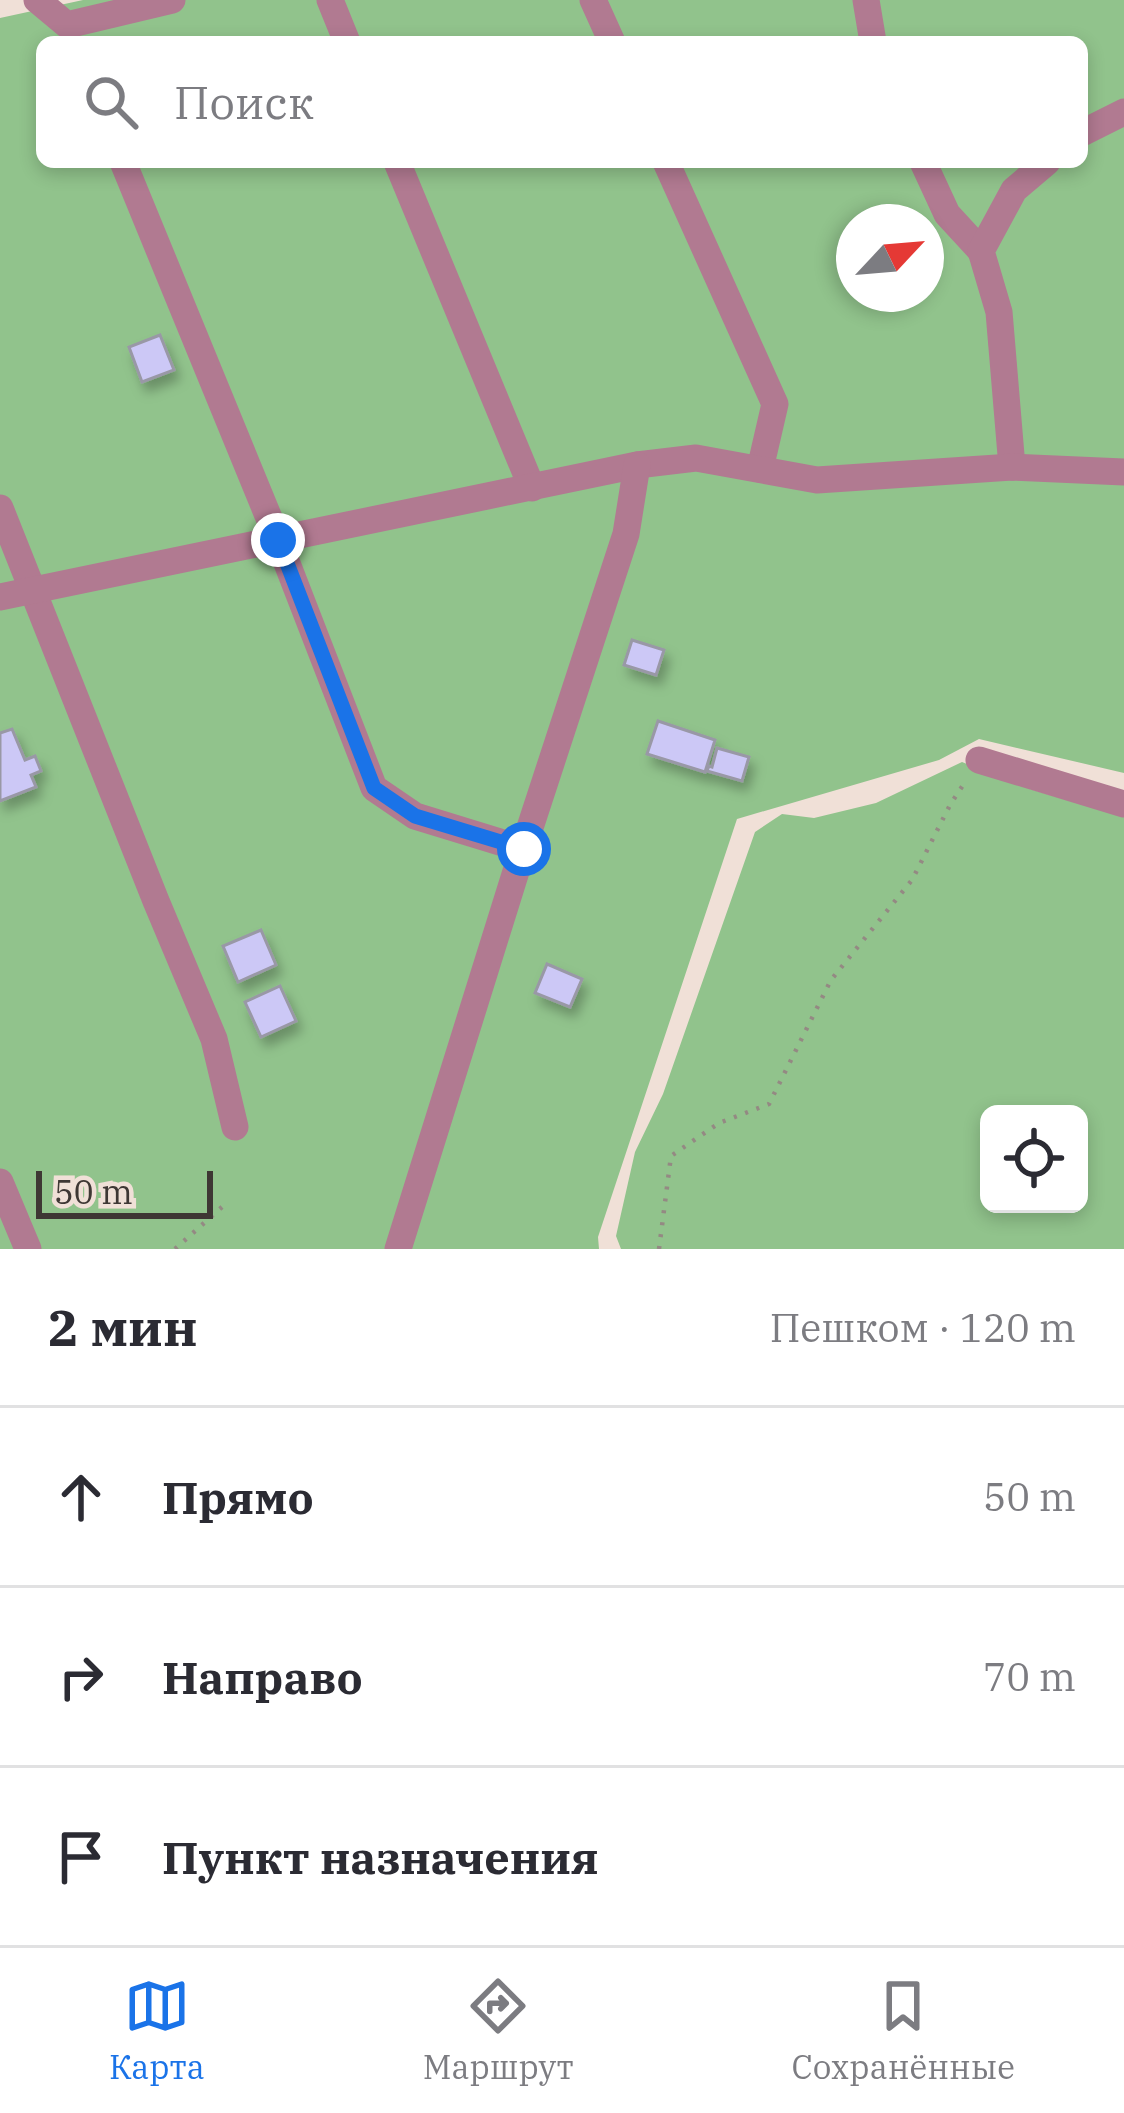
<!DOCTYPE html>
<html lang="ru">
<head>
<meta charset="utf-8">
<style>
  :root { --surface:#fff; --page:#f7f7f7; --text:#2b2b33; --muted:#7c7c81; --line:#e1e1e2; --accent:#1a73e8 }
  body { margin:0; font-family:"IBM Plex Serif",serif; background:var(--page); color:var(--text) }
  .controls { position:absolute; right:36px; bottom:36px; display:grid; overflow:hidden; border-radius:18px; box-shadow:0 6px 18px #0003 }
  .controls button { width:108px; height:108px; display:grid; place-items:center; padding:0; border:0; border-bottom:3px solid var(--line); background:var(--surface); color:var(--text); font:60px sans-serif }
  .compass { position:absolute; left:836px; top:204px; width:108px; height:108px; border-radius:50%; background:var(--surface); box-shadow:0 6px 18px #0003; rotate:64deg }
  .scale { position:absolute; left:36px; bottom:30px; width:177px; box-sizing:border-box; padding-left:12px; border:6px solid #3e3734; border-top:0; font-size:33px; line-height:42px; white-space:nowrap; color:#3e3734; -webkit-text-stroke:9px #f0e0d7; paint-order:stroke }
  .stop { position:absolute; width:36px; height:36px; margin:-27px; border:9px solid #1a73e8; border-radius:50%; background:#fff }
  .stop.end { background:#1a73e8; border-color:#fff; box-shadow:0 3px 12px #0008 }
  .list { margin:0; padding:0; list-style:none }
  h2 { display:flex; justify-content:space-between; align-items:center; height:156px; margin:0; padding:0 48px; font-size:51px }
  h2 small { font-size:39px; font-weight:400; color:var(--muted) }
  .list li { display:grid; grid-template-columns:78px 1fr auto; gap:36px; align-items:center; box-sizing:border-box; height:180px; padding:0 48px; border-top:3px solid var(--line) }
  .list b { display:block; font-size:45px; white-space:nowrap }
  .list em { font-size:39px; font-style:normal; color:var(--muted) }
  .icon { flex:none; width:66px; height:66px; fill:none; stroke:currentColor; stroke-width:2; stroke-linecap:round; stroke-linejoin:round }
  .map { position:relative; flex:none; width:1124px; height:1249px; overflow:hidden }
  .search { position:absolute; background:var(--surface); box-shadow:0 6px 18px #0003; left:36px; right:36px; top:36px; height:132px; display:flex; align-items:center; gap:30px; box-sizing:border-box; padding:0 42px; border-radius:18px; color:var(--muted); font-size:45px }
  .sheet { height:696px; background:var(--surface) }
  nav { display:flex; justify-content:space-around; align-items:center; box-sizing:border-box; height:168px; border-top:3px solid var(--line); background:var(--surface); font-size:33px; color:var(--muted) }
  nav a { display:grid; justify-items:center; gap:6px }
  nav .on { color:var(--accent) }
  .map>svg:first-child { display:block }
</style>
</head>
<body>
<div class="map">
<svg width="1124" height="1249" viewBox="0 0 1124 1249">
  <defs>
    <filter id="shadow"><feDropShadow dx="5" dy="9" stdDeviation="6" flood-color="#0004"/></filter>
  </defs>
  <rect width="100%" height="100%" fill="#f0e0d7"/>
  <!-- green -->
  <g fill="#91c38c" fill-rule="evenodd">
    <path d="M83,0H1124V773L979,739L939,760L737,819L598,1237L599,1249H0V18ZM42,42H1082V162H42ZM854,222H926V294H854Z"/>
    <path d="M962,762L1030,789L1124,817V1249H621L616,1236L635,1152L663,1094L755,832L782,814L814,818L876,803ZM989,1114H1079V1204H989Z"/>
  </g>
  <!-- building -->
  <g fill="#ccc8f6" stroke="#9998a6" stroke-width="3" filter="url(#shadow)">
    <polygon points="160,335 174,370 142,382 129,347"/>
    <polygon points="632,640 664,650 656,675 624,665"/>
    <polygon points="658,721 715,740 705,772 647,754"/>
    <polygon points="12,729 25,760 35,756 41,771 31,775 36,787 0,801 0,733"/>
    <polygon points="717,748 749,757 742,781 707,771 709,766 712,767"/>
    <polygon points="261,930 276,965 238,982 223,946"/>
    <polygon points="547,964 582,979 570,1007 535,993"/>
    <polygon points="280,986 296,1021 261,1037 245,1002"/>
  </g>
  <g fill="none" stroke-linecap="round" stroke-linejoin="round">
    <!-- path -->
    <g stroke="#948983" stroke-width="4.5" stroke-dasharray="3 9" stroke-linecap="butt">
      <polyline points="175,1249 222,1207"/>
      <polyline points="659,1249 671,1156 719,1123 769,1104 831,980 912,880 950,805 967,779"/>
    </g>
    <!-- minor -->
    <g stroke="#b17a91" stroke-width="27">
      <polyline points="37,0 67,25 172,0"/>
      <polyline points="330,0 347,42"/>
      <polyline points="593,0 612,42"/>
      <polyline points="866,0 873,42"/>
      <polyline points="1082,133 1124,112"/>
      <polyline points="123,162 278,540 374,788 415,816 523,849"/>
      <polyline points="397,162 532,488"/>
      <polyline points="666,162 775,404 760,469"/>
      <polyline points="923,162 947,214 981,251"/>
      <polyline points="1012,467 999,312 981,251 1014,190 1047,162"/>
      <polyline points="0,508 156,901 214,1039 235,1127"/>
      <polyline points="0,597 637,465 696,458 817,480 1012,467 1124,472"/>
      <polyline points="979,760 1124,804"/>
      <polyline points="0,1182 28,1249"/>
      <polyline points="398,1249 523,849 626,534 637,465"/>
    </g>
  </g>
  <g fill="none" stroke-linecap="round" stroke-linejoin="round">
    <!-- route -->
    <polyline stroke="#1a73e8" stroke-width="15" points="278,540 374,788 415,816 524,849"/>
  </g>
</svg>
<div class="controls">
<button><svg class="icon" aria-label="locate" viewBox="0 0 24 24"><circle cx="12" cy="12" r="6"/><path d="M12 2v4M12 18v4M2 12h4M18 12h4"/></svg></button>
</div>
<svg class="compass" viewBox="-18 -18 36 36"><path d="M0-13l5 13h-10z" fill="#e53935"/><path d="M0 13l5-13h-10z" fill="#7c7c81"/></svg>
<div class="scale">50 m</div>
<div class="stop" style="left:524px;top:849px"></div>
<div class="stop end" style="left:278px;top:540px"></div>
<div class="search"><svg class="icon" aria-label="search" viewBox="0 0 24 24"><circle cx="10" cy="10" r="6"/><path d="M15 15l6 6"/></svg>Поиск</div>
</div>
<section class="sheet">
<h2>2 мин<small>Пешком · 120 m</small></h2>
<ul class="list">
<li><svg class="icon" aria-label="ahead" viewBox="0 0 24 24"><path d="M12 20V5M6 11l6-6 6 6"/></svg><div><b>Прямо</b></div><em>50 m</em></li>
<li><svg class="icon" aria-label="right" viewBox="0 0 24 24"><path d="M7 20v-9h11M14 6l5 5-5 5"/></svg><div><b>Направо</b></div><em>70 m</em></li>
<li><svg class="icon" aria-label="arrive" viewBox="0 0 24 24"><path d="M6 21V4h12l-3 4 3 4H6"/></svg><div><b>Пункт назначения</b></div></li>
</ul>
</section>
<nav>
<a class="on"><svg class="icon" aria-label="map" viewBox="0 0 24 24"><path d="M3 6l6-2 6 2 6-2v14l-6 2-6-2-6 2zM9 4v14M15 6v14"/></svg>Карта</a>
<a><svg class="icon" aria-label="directions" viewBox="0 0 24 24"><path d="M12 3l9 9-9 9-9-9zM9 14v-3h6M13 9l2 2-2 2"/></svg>Маршрут</a>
<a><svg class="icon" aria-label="saved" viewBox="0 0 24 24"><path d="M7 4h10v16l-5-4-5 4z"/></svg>Сохранённые</a>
</nav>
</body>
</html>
